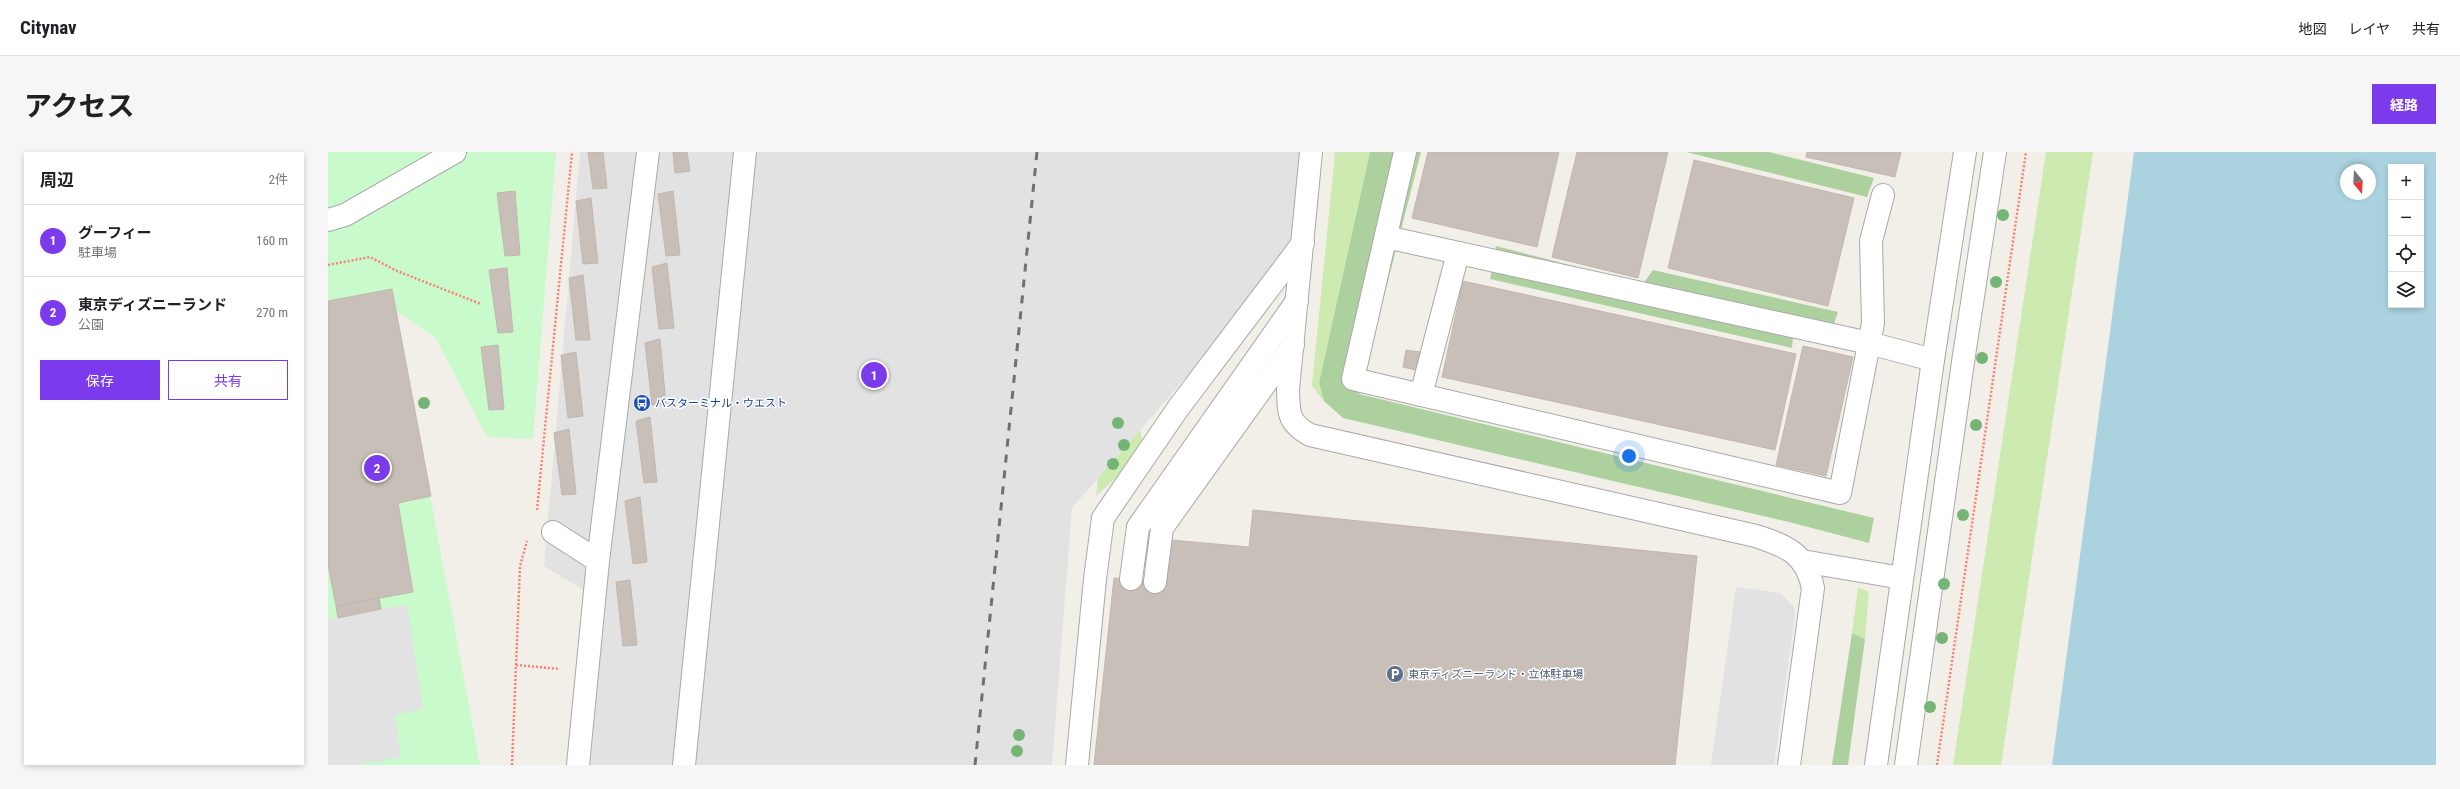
<!DOCTYPE html>
<html lang="ja">
<head>
<meta charset="utf-8">
<style>
  :root { --surface:#fff; --page:#f6f6f6; --text:#202124; --muted:#757577; --line:#e0e0e0; --accent:#7c3aed }
  body { margin:0; font-family:"Roboto Condensed","Noto Sans JP",sans-serif; background:var(--page); color:var(--text) }
  .controls { position:absolute; right:12px; top:12px; display:grid; overflow:hidden; border-radius:0px; box-shadow:0 2px 6px #0003 }
  .controls button { width:36px; height:36px; display:grid; place-items:center; padding:0; border:0; border-bottom:1px solid var(--line); background:var(--surface); color:var(--text); font:20px sans-serif }
  .compass { position:absolute; left:2012px; top:12px; width:36px; height:36px; border-radius:50%; background:var(--surface); box-shadow:0 2px 6px #0003; rotate:162deg }
  .you { position:absolute; left:1301px; top:304px; width:14px; height:14px; margin:-10px; border:3px solid #fff; border-radius:50%; background:#1a73e8; box-shadow:0 0 0 6px #1a73e833 }
  .badge { display:grid; place-items:center; width:26px; height:26px; border-radius:50%; background:var(--accent); color:#fff; font-size:13px; font-weight:700 }
  .pin { position:absolute; translate:-50% -50%; border:2px solid #fff; box-shadow:0 1px 4px #0006 }
  .list { margin:0; padding:0; list-style:none }
  h2 { display:flex; justify-content:space-between; align-items:center; height:52px; margin:0; padding:0 16px; font-size:17px }
  h2 small { font-size:13px; font-weight:400; color:var(--muted) }
  .list li { display:grid; grid-template-columns:26px 1fr auto; gap:12px; align-items:center; box-sizing:border-box; height:72px; padding:0 16px; border-top:1px solid var(--line) }
  .list b { display:block; font-size:15px; white-space:nowrap }
  .list p { margin:0; font-size:13px; white-space:nowrap; color:var(--muted) }
  .list em { font-size:13px; font-style:normal; color:var(--muted) }
  .actions { display:flex; gap:8px; padding:12px 16px }
  .actions a { flex:1; padding:9px 0; border:1px solid var(--accent); border-radius:0px; text-align:center; font-size:14px; color:var(--accent) }
  .actions .main { background:var(--accent); color:#fff }
  .icon { flex:none; width:22px; height:22px; fill:none; stroke:currentColor; stroke-width:2; stroke-linecap:round; stroke-linejoin:round }
  .map { position:relative; flex:none; width:2108px; height:613px; overflow:hidden; border-radius:0px }
  header { display:flex; align-items:center; gap:24px; box-sizing:border-box; height:56px; padding:0 20px; background:var(--surface); border-bottom:1px solid var(--line) }
  header strong { font-size:19px }
  nav { display:flex; gap:22px; margin-inline-start:auto; font-size:14px }
  .intro { display:flex; align-items:center; justify-content:space-between; box-sizing:border-box; height:96px; padding:0 24px }
  h1 { margin:0; font-size:28px }
  .button { padding:10px 18px; border-radius:0px; background:var(--accent); color:#fff; font-size:14px; font-weight:700 }
  main { display:flex; gap:24px; padding:0 24px }
  aside { flex:1; background:var(--surface); border-radius:0px; box-shadow:0 2px 6px #0003 }
  .map>svg:first-child { display:block }
</style>
</head>
<body>
<header>
<strong>Citynav</strong>
<nav><a>地図</a><a>レイヤ</a><a>共有</a></nav>
</header>
<div class="intro"><h1>アクセス</h1><a class="button">経路</a></div>
<main>
<aside>
<h2>周辺<small>2件</small></h2>
<ul class="list">
<li><span class="badge">1</span><div><b>グーフィー</b><p>駐車場</p></div><em>160 m</em></li>
<li><span class="badge">2</span><div><b>東京ディズニーランド</b><p>公園</p></div><em>270 m</em></li>
</ul>
<div class="actions"><a class="main">保存</a><a>共有</a></div>
</aside>
<div class="map">
<svg width="2108" height="613" viewBox="0 0 2108 613">
  <rect width="100%" height="100%" fill="#f2efe9"/>
  <!-- grass -->
  <g fill="#cdebb0">
    <polygon points="1007,0 1042,0 991,231 996,249 984,234"/>
    <polygon points="1718,0 1765,0 1673,613 1625,613"/>
    <polygon points="777,254 812,277 814,288 790,324 768,344"/>
    <polygon points="1530,435 1541,440 1537,487 1524,481"/>
  </g>
  <!-- forest -->
  <g fill="#add19e">
    <polygon points="1042,0 1093,0 1031,242 1546,366 1541,391 1461,370 1015,266 996,249 991,231"/>
    <polygon points="1358,0 1441,0 1546,26 1539,45"/>
    <polygon points="1168,94 1315,132 1325,118 1510,160 1506,172 1467,166 1464,196 1162,127"/>
    <polygon points="1524,481 1537,487 1520,613 1504,613"/>
  </g>
  <!-- park -->
  <polygon fill="#c8facc" points="0,0 228,0 205,287 159,285 107,185 68,159 152,613 0,613"/>
  <!-- parking -->
  <g fill="#e2e2e2">
    <polygon points="252,0 984,0 975,91 744,356 724,613 250,613 267,445 216,414"/>
    <polygon points="1408,435 1452,441 1466,455 1467,464 1446,613 1383,613"/>
    <polygon points="79,453 95,557 67,563 73,605 30,613 0,613 0,466"/>
  </g>
  <!-- water -->
  <path fill="#aad3df" fill-rule="evenodd" d="M1806,0H2108V613H1724ZM2063,15H2093V153H2063ZM2018,18H2042V42H2018Z"/>
  <!-- building -->
  <g fill="#c7bfb8" stroke="#c4b6ab">
    <polygon points="260,0 275,0 279,36 265,37"/>
    <polygon points="345,0 359,0 362,19 347,21"/>
    <polygon points="1100,0 1231,0 1209,95 1084,66"/>
    <polygon points="1249,0 1340,0 1310,126 1224,105"/>
    <polygon points="1479,0 1573,0 1567,25 1478,5"/>
    <polygon points="1366,8 1526,46 1500,154 1340,116"/>
    <polygon points="187,39 192,103 177,104 169,41"/>
    <polygon points="345,39 352,103 338,104 330,42"/>
    <polygon points="263,46 270,111 255,112 248,49"/>
    <polygon points="339,111 346,176 331,177 324,115"/>
    <polygon points="179,116 185,180 170,181 161,118"/>
    <polygon points="255,123 262,188 248,188 241,126"/>
    <polygon points="1135,129 1468,202 1447,298 1114,225"/>
    <polygon points="64,137 103,344 70,351 85,440 8,454 0,413 0,149"/>
    <polygon points="332,187 338,252 324,253 317,191"/>
    <polygon points="170,193 176,257 161,258 153,195"/>
    <polygon points="1475,194 1525,205 1498,324 1448,313"/>
    <polygon points="1078,198 1092,200 1088,218 1075,215"/>
    <polygon points="248,200 255,264 240,266 233,203"/>
    <polygon points="322,265 329,330 316,331 308,269"/>
    <polygon points="241,277 248,342 234,343 226,281"/>
    <polygon points="312,345 319,410 305,412 297,349"/>
    <polygon points="925,358 1369,404 1347,613 766,613 786,426 839,431 843,388 921,395"/>
    <polygon points="302,428 309,493 295,494 288,430"/>
    <polygon points="51,446 53,457 10,466 8,454"/>
  </g>
  <g fill="none" stroke-linecap="round" stroke-linejoin="round">
    <!-- minor casing -->
    <g stroke="#a9a9a9" stroke-width="24">
      <g id="minor">
        <path d="M983,0L960,237C961,261 959,270 982,283L1428,384C1458,394 1478,401 1485,436L1461,613"/>
        <polyline points="1077,0 1025,227 1512,341 1545,171 1543,89 1555,43"/>
        <polyline points="0,68 17,63 127,0"/>
        <polyline points="1058,85 1541,191 1605,208"/>
        <polyline points="1093,243 1130,101"/>
        <polyline points="225,380 270,409 250,613"/>
        <polyline points="270,409 320,0"/>
        <polyline points="1474,409 1574,426"/>
        <polyline points="803,427 810,375 969,149"/>
        <polyline points="827,430 834,376 965,193"/>
        <polyline points="356,613 417,0"/>
        <polyline points="749,613 767,427 775,366 851,255 975,91"/>
        <polyline points="1548,613 1605,208 1637,0"/>
        <polyline points="1578,613 1635,210 1667,0"/>
      </g>
    </g>
    <!-- path -->
    <g stroke="#fa8072" stroke-width="2.5" stroke-dasharray="2 2" stroke-linecap="butt">
      <polyline points="0,113 42,105 69,119 153,152"/>
      <polyline points="209,358 244,0"/>
      <polyline points="188,513 232,517"/>
      <polyline points="184,613 192,414 199,389"/>
      <polyline points="1609,613 1698,0"/>
    </g>
    <!-- minor -->
    <use href="#minor" stroke="#fff" stroke-width="22"/>
    <!-- rail -->
    <polyline stroke="#707070" stroke-width="3" stroke-dasharray="8 8" stroke-linecap="butt" points="647,613 709,0"/>
  </g>
  <!-- trees -->
  <g fill="#74b475">
    <circle cx="1675" cy="63" r="6"/>
    <circle cx="1668" cy="130" r="6"/>
    <circle cx="1654" cy="206" r="6"/>
    <circle cx="96" cy="251" r="6"/>
    <circle cx="790" cy="271" r="6"/>
    <circle cx="1648" cy="273" r="6"/>
    <circle cx="796" cy="293" r="6"/>
    <circle cx="785" cy="312" r="6"/>
    <circle cx="1635" cy="363" r="6"/>
    <circle cx="1616" cy="432" r="6"/>
    <circle cx="1614" cy="486" r="6"/>
    <circle cx="1602" cy="555" r="6"/>
    <circle cx="691" cy="583" r="6"/>
    <circle cx="689" cy="599" r="6"/>
  </g>
  <!-- icons -->
  <defs>
    <g id="bus-disc" transform="scale(0.9)"><circle r="9.5" fill="#1a4fb4" stroke="#fff"/><path d="M-5-6H5V4H4V6H2V4H-2V6H-4V4H-5ZM-3.5-4V0h7V-4ZM-3.5 1.2v1.5H-2V1.2ZM2 1.2v1.5H3.5V1.2Z" fill="#fff"/></g>
    <g id="parking-disc" transform="scale(0.9)"><circle r="9.5" fill="#5c6f8a" stroke="#fff"/><path d="M-3.5-5.5H1a3.5 3.5 0 0 1 0 7H-1V5.5H-3.5ZM-1-3.4V-.6H.8a1.4 1.4 0 0 0 0-2.8Z" fill="#fff"/></g>
  </defs>
  <g fill-rule="evenodd">
    <use href="#bus-disc" x="314" y="251"/>
    <use href="#parking-disc" x="1067" y="522"/>
  </g>
  <g text-anchor="middle" dominant-baseline="central" stroke-width="3" stroke-linejoin="round" paint-order="stroke">
    <!-- transit labels -->
    <g font-size="11" fill="#164399" stroke="#fff" text-anchor="start">
      <text x="327" y="251">バスターミナル・ウエスト</text>
    </g>
    <!-- service labels -->
    <g font-size="11" fill="#4e5e75" stroke="#fff" text-anchor="start">
      <text x="1080" y="522">東京ディズニーランド・立体駐車場</text>
    </g>
  </g>
</svg>
<div class="controls">
<button>+</button>
<button>−</button>
<button><svg class="icon" aria-label="locate" viewBox="0 0 24 24"><circle cx="12" cy="12" r="6"/><path d="M12 2v4M12 18v4M2 12h4M18 12h4"/></svg></button>
<button><svg class="icon" aria-label="layers" viewBox="0 0 24 24"><path d="M12 4l9 5-9 5-9-5zM3 14l9 5 9-5"/></svg></button>
</div>
<svg class="compass" viewBox="-18 -18 36 36"><path d="M0-13l5 13h-10z" fill="#e53935"/><path d="M0 13l5-13h-10z" fill="#757577"/></svg>
<div class="you"></div>
<div class="pin badge" style="left:546px;top:223px">1</div>
<div class="pin badge" style="left:49px;top:316px">2</div>
</div>
</main>
</body>
</html>
